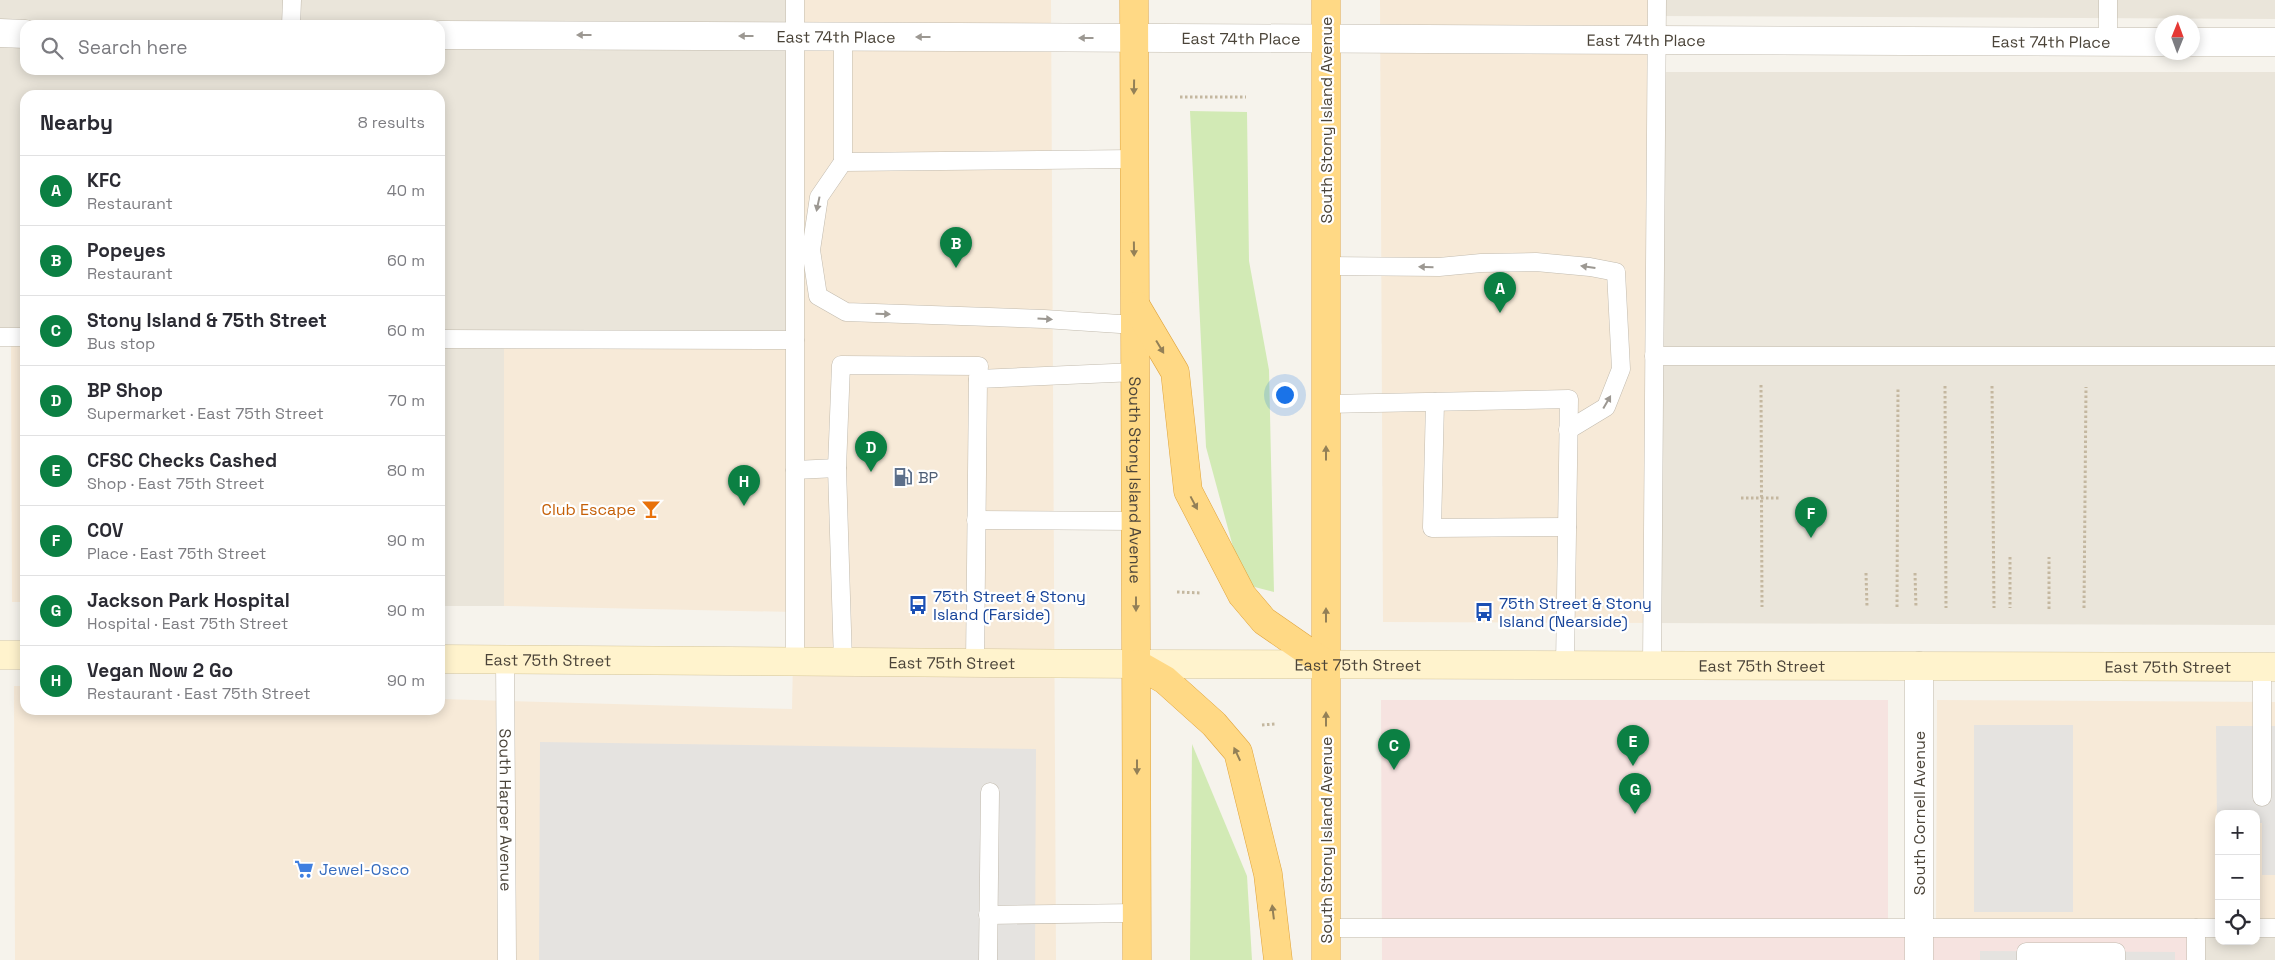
<!DOCTYPE html>
<html lang="en">
<head>
<meta charset="utf-8">
<style>
  :root { --surface:#fff; --page:#f2f2f3; --text:#2b2b33; --muted:#7c7c81; --line:#e1e1e2; --accent:#0b8043 }
  body { margin:0; font-family:"Space Grotesk",sans-serif; background:var(--page); color:var(--text) }
  .controls { position:absolute; right:15px; bottom:15px; display:grid; overflow:hidden; border-radius:10px; box-shadow:0 2px 12px #0003 }
  .controls button { width:45px; height:45px; display:grid; place-items:center; padding:0; border:0; border-bottom:1px solid var(--line); background:var(--surface); color:var(--text); font:25px sans-serif }
  .compass { position:absolute; left:2155px; top:15px; width:45px; height:45px; border-radius:50%; background:var(--surface); box-shadow:0 2px 12px #0003; rotate:1deg }
  .you { position:absolute; left:1284px; top:394px; width:18px; height:18px; margin:-12px; border:4px solid #fff; border-radius:50%; background:#1a73e8; box-shadow:0 0 0 8px #1a73e833 }
  .badge { display:grid; place-items:center; width:32px; height:32px; border-radius:50%; background:var(--accent); color:#fff; font-size:16px; font-weight:700 }
  .pin { position:absolute; translate:-50% -41px; filter:drop-shadow(0 1px 2px #0008) }
  .pin::after { content:''; position:absolute; top:26px; width:18px; height:15px; background:inherit; clip-path:polygon(0 0,100% 0,50% 100%) }
  .list { margin:0; padding:0; list-style:none }
  h2 { display:flex; justify-content:space-between; align-items:center; height:65px; margin:0; padding:0 20px; font-size:21px }
  h2 small { font-size:16px; font-weight:400; color:var(--muted) }
  .list li { display:grid; grid-template-columns:32px 1fr auto; gap:15px; align-items:center; box-sizing:border-box; height:70px; padding:0 20px; border-top:1px solid var(--line) }
  .list b { display:block; font-size:19px; white-space:nowrap }
  .list p { margin:0; font-size:16px; white-space:nowrap; color:var(--muted) }
  .list em { font-size:16px; font-style:normal; color:var(--muted) }
  .icon { flex:none; width:28px; height:28px; fill:none; stroke:currentColor; stroke-width:2; stroke-linecap:round; stroke-linejoin:round }
  .map { position:relative; flex:none; width:2275px; height:960px; overflow:hidden }
  .search { position:absolute; background:var(--surface); box-shadow:0 2px 12px #0003; left:20px; top:20px; width:425px; height:55px; display:flex; align-items:center; gap:12px; box-sizing:border-box; padding:0 18px; border-radius:15px; color:var(--muted); font-size:19px }
  .panel { position:absolute; background:var(--surface); box-shadow:0 2px 12px #0003; left:20px; top:90px; width:425px; height:625px; border-radius:15px }
  .map>svg:first-child { display:block }
</style>
</head>
<body>
<div class="map">
<svg width="2275" height="960" viewBox="0 0 2275 960">
  <rect width="100%" height="100%" fill="#f6f3ec"/>
  <!-- residential -->
  <g fill="#eae5da" fill-rule="evenodd">
    <path d="M0,0H797L795,340L504,339V606H440V95H25V337H0ZM25,25H440V70H25Z"/>
    <polygon points="1657,0 2275,0 2275,19 1657,16"/>
    <polygon points="1656,72 2275,72 2275,625 1653,623"/>
    <polygon points="2196,928 2219,928 2219,941 2256,941 2256,928 2275,928 2275,960 2196,960"/>
  </g>
  <!-- commercial -->
  <g fill="#f7ead8">
    <polygon points="797,0 1051,0 1056,960 15,960 14,686 25,686 25,710 440,710 440,699 792,709 794,612 504,606 504,339 795,340"/>
    <polygon points="1380,0 1654,0 1653,623 1383,622"/>
    <polygon points="11,337 25,337 25,602 12,602"/>
    <polygon points="1937,700 2275,702 2275,928 2256,928 2256,814 2219,814 2219,928 1936,928"/>
  </g>
  <!-- medical -->
  <polygon fill="#f6e3e0" points="1381,700 1888,700 1888,928 2196,928 2196,960 1382,960"/>
  <!-- green -->
  <g fill="#d2eab5">
    <polygon points="1190,111 1247,112 1249,261 1269,370 1274,592 1243,584 1206,447"/>
    <polygon points="1192,744 1247,876 1252,960 1190,960"/>
  </g>
  <!-- parking -->
  <g fill="#e5e3e0">
    <rect x="1974" y="725" width="99" height="187"/>
    <polygon points="2216,726 2275,726 2275,875 2262,875 2262,823 2256,823 2256,814 2219,814 2219,823 2217,823"/>
    <polygon points="540,742 1036,749 1035,960 539,960"/>
    <polygon points="1980,951 2175,952 2175,960 1980,960"/>
  </g>
  <g fill="none" stroke-linecap="round" stroke-linejoin="round">
    <!-- service casing -->
    <g stroke="#c2bbae" stroke-width="19">
      <g id="service">
        <polyline points="2108,0 2108,41"/>
        <polyline points="291,25 292,0"/>
        <polyline points="843,37 843,162 1133,159"/>
        <polyline points="843,162 819,197 811,250 818,296 846,312 1044,319 1135,325"/>
        <polyline points="1326,266 1439,267 1481,263 1536,262 1590,267 1616,272 1621,369 1606,407 1568,430"/>
        <polyline points="0,337 25,337"/>
        <polyline points="440,339 795,340"/>
        <polyline points="1654,356 2275,356"/>
        <polyline points="1435,402 1432,528 1567,527"/>
        <polyline points="1326,404 1569,399 1565,665"/>
        <polyline points="837,468 841,365 979,366 978,379"/>
        <polyline points="795,470 837,468 843,662"/>
        <polyline points="976,520 1136,521"/>
        <path id="s1" d="M505,659L507,960"/>
        <polyline points="795,662 795,0"/>
        <polyline points="975,663 978,379 1136,372"/>
        <polyline points="1652,665 1657,0"/>
        <polyline points="2262,797 2262,667"/>
        <polyline points="988,915 1137,913"/>
        <polyline points="1326,928 2219,928"/>
        <polyline points="2196,928 2196,960"/>
        <polyline points="2256,928 2275,928"/>
        <polyline points="988,960 990,792"/>
        <polyline points="2026,960 2026,952 2116,952 2116,960"/>
      </g>
    </g>
    <!-- minor casing -->
    <g stroke="#c2bbae" stroke-width="29">
      <g id="minor">
        <polyline points="0,33 25,34"/>
        <path id="s2" d="M440,35L2162,42"/>
        <polyline points="2192,42 2275,42"/>
        <polyline points="1919,666 1919,960"/>
      </g>
    </g>
    <!-- secondary casing -->
    <g stroke="#d6c79b" stroke-width="29">
      <g id="secondary">
        <polyline points="0,655 25,655"/>
        <path id="s3" d="M440,659L1137,664L2275,667"/>
      </g>
    </g>
    <!-- trunk casing -->
    <g stroke="#e0a43c" stroke-width="29">
      <g id="trunk">
        <path id="s4" d="M1134,0L1137,960"/>
        <polyline points="1326,0 1326,960"/>
        <polyline points="1136,306 1175,372 1188,491 1242,595 1264,621 1326,664"/>
        <polyline points="1137,664 1165,680 1214,724 1238,752 1268,874 1278,960"/>
      </g>
    </g>
    <!-- path -->
    <g stroke="#c4b79f" stroke-width="3" stroke-dasharray="2.5 2.5" stroke-linecap="butt">
      <polyline points="1180,97 1246,97"/>
      <polyline points="1761,385 1762,607"/>
      <polyline points="1945,386 1946,608"/>
      <polyline points="1992,386 1994,608"/>
      <polyline points="1741,498 1779,498"/>
      <polyline points="2010,557 2010,608"/>
      <polyline points="1866,573 1867,607"/>
      <polyline points="1915,573 1916,608"/>
      <polyline points="1177,592 1202,593"/>
      <polyline points="1897,607 1898,387"/>
      <polyline points="2084,608 2086,387"/>
      <polyline points="2049,609 2049,557"/>
      <polyline points="1262,725 1275,724"/>
    </g>
    <!-- service -->
    <use href="#service" stroke="#fff" stroke-width="18"/>
    <!-- minor -->
    <use href="#minor" stroke="#fff" stroke-width="28"/>
    <!-- secondary -->
    <use href="#secondary" stroke="#fff3cd" stroke-width="28"/>
    <!-- trunk -->
    <use href="#trunk" stroke="#ffd985" stroke-width="28"/>
  </g>
  <!-- one-way arrows -->
  <defs><path id="oneway-solid" d="M-6-.8H1V-3.2L6.5 0L1 3.2V.8H-6Z" transform="scale(1.25)"/></defs>
  <g fill="#9c9892">
    <use href="#oneway-solid" transform="translate(584 35) rotate(-180)"/>
    <use href="#oneway-solid" transform="translate(746 36) rotate(-180)"/>
    <use href="#oneway-solid" transform="translate(923 37) rotate(-180)"/>
    <use href="#oneway-solid" transform="translate(1086 38) rotate(-180)"/>
    <use href="#oneway-solid" transform="translate(818 204) rotate(102)"/>
    <use href="#oneway-solid" transform="translate(1426 267) rotate(-179)"/>
    <use href="#oneway-solid" transform="translate(1588 267) rotate(-172)"/>
    <use href="#oneway-solid" transform="translate(883 314) rotate(2)"/>
    <use href="#oneway-solid" transform="translate(1045 319) rotate(3)"/>
    <use href="#oneway-solid" transform="translate(1607 402) rotate(-60)"/>
  </g>
  <g fill="#938057">
    <use href="#oneway-solid" transform="translate(1134 87) rotate(91)"/>
    <use href="#oneway-solid" transform="translate(1134 249) rotate(89)"/>
    <use href="#oneway-solid" transform="translate(1160 347) rotate(59)"/>
    <use href="#oneway-solid" transform="translate(1326 453) rotate(-90)"/>
    <use href="#oneway-solid" transform="translate(1194 503) rotate(62)"/>
    <use href="#oneway-solid" transform="translate(1136 604) rotate(90)"/>
    <use href="#oneway-solid" transform="translate(1326 615) rotate(-90)"/>
    <use href="#oneway-solid" transform="translate(1326 719) rotate(-90)"/>
    <use href="#oneway-solid" transform="translate(1237 754) rotate(-115)"/>
    <use href="#oneway-solid" transform="translate(1137 767) rotate(90)"/>
    <use href="#oneway-solid" transform="translate(1273 912) rotate(-97)"/>
  </g>
  <!-- icons -->
  <defs>
    <g id="fuel-bare" transform="scale(1.5)"><path d="M-5.5-6h7V0h2V4h1.3V-2.5L3-4.5l.8-.8L6-3V5H2.5V1h-1V6h-7ZM-4.2-4.7v3.2H.2V-4.7Z" fill="#5c6f8a" stroke="#fff" stroke-width="2.5" paint-order="stroke"/></g>
    <g id="bar-bare" transform="scale(1.5)"><path d="M-6-5H6L.8 .8V4.5H3.5V6h-7V4.5H-.8V.8Z" fill="#e8710a" stroke="#fff" stroke-width="2.5" paint-order="stroke"/></g>
    <g id="bus-bare" transform="scale(1.5)"><path d="M-5-6H5V4H4V6H2V4H-2V6H-4V4H-5ZM-3.5-4V0h7V-4ZM-3.5 1.2v1.5H-2V1.2ZM2 1.2v1.5H3.5V1.2Z" fill="#1a4fb4" stroke="#fff" stroke-width="2.5" paint-order="stroke"/></g>
    <g id="supermarket-bare" transform="scale(1.5)"><path d="M-6-5.5h2.5l.6 2H6L4.5 2H-2.5L-4.4-4H-6ZM-1.5 3.2a1.3 1.3 0 1 0 .1 0ZM3 3.2a1.3 1.3 0 1 0 .1 0Z" fill="#3f7fe0" stroke="#fff" stroke-width="2.5" paint-order="stroke"/></g>
  </defs>
  <g fill-rule="evenodd">
    <use href="#fuel-bare" x="903" y="477"/>
    <use href="#bar-bare" x="651" y="509"/>
    <use href="#bus-bare" x="918" y="605"/>
    <use href="#bus-bare" x="1484" y="612"/>
    <use href="#supermarket-bare" x="304" y="869"/>
  </g>
  <g text-anchor="middle" dominant-baseline="central" stroke-width="4.5" stroke-linejoin="round" paint-order="stroke">
    <!-- street labels -->
    <g font-size="16" fill="#4b4439" stroke="#fff">
      <text stroke="none"><textPath href="#s2" startOffset="396">East 74th Place</textPath></text>
      <text stroke="none"><textPath href="#s2" startOffset="801">East 74th Place</textPath></text>
      <text stroke="none"><textPath href="#s2" startOffset="1206">East 74th Place</textPath></text>
      <text stroke="none"><textPath href="#s2" startOffset="1611">East 74th Place</textPath></text>
      <text transform="translate(1326 120) rotate(-90)">South Stony Island Avenue</text>
      <text stroke="none"><textPath href="#s4" startOffset="480">South Stony Island Avenue</textPath></text>
      <text stroke="none"><textPath href="#s3" startOffset="108">East 75th Street</textPath></text>
      <text stroke="none"><textPath href="#s3" startOffset="512">East 75th Street</textPath></text>
      <text stroke="none"><textPath href="#s3" startOffset="918">East 75th Street</textPath></text>
      <text stroke="none"><textPath href="#s3" startOffset="1322">East 75th Street</textPath></text>
      <text stroke="none"><textPath href="#s3" startOffset="1728">East 75th Street</textPath></text>
      <text stroke="none"><textPath href="#s1" startOffset="151">South Harper Avenue</textPath></text>
      <text transform="translate(1919 813) rotate(-90)">South Cornell Avenue</text>
      <text transform="translate(1326 840) rotate(-90)">South Stony Island Avenue</text>
    </g>
    <!-- service labels -->
    <g font-size="16" fill="#4e5e75" stroke="#fff" text-anchor="start">
      <text x="918" y="477">BP</text>
    </g>
    <!-- food labels -->
    <g font-size="16" fill="#c56008" stroke="#fff" text-anchor="end">
      <text x="636" y="509">Club Escape</text>
    </g>
    <!-- transit labels -->
    <g font-size="16" fill="#164399" stroke="#fff" text-anchor="start">
      <text x="933" y="596">75th Street &amp; Stony<tspan x="933" dy="18">Island (Farside)</tspan></text>
      <text x="1499" y="603">75th Street &amp; Stony<tspan x="1499" dy="18">Island (Nearside)</tspan></text>
    </g>
    <!-- shop labels -->
    <g font-size="16" fill="#366cbe" stroke="#fff" text-anchor="start">
      <text x="319" y="869">Jewel-Osco</text>
    </g>
  </g>
</svg>
<div class="controls">
<button>+</button>
<button>−</button>
<button><svg class="icon" aria-label="locate" viewBox="0 0 24 24"><circle cx="12" cy="12" r="6"/><path d="M12 2v4M12 18v4M2 12h4M18 12h4"/></svg></button>
</div>
<svg class="compass" viewBox="-18 -18 36 36"><path d="M0-13l5 13h-10z" fill="#e53935"/><path d="M0 13l5-13h-10z" fill="#7c7c81"/></svg>
<div class="you"></div>
<div class="pin badge" style="left:1500px;top:313px">A</div>
<div class="pin badge" style="left:956px;top:268px">B</div>
<div class="pin badge" style="left:1394px;top:770px">C</div>
<div class="pin badge" style="left:871px;top:472px">D</div>
<div class="pin badge" style="left:1633px;top:766px">E</div>
<div class="pin badge" style="left:1811px;top:538px">F</div>
<div class="pin badge" style="left:1635px;top:814px">G</div>
<div class="pin badge" style="left:744px;top:506px">H</div>
<div class="search"><svg class="icon" aria-label="search" viewBox="0 0 24 24"><circle cx="10" cy="10" r="6"/><path d="M15 15l6 6"/></svg>Search here</div>
<section class="panel">
<h2>Nearby<small>8 results</small></h2>
<ul class="list">
<li><span class="badge">A</span><div><b>KFC</b><p>Restaurant</p></div><em>40 m</em></li>
<li><span class="badge">B</span><div><b>Popeyes</b><p>Restaurant</p></div><em>60 m</em></li>
<li><span class="badge">C</span><div><b>Stony Island &amp; 75th Street</b><p>Bus stop</p></div><em>60 m</em></li>
<li><span class="badge">D</span><div><b>BP Shop</b><p>Supermarket · East 75th Street</p></div><em>70 m</em></li>
<li><span class="badge">E</span><div><b>CFSC Checks Cashed</b><p>Shop · East 75th Street</p></div><em>80 m</em></li>
<li><span class="badge">F</span><div><b>COV</b><p>Place · East 75th Street</p></div><em>90 m</em></li>
<li><span class="badge">G</span><div><b>Jackson Park Hospital</b><p>Hospital · East 75th Street</p></div><em>90 m</em></li>
<li><span class="badge">H</span><div><b>Vegan Now 2 Go</b><p>Restaurant · East 75th Street</p></div><em>90 m</em></li>
</ul>
</section>
</div>
</body>
</html>
